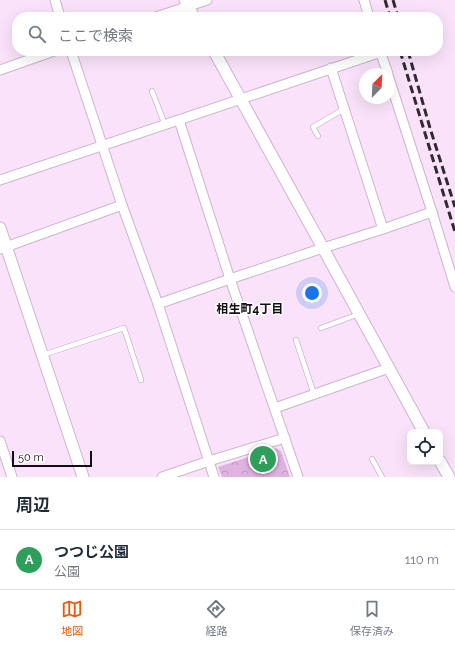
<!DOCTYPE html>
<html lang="ja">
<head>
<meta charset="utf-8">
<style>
  :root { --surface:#fff; --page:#f2f2f3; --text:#1f2937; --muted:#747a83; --line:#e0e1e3; --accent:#ea580c }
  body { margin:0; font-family:Raleway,"Noto Sans JP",sans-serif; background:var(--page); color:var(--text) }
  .controls { position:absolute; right:12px; bottom:12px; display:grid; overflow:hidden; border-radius:8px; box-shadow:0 4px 16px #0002 }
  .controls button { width:36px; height:36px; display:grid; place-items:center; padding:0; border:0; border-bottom:1px solid var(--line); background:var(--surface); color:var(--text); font:20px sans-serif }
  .compass { position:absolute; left:359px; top:68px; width:36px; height:36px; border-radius:50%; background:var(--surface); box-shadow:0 4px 16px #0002; rotate:24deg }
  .scale { position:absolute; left:12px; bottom:10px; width:80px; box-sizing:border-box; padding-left:4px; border:2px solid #140d14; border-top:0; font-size:11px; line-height:14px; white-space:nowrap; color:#140d14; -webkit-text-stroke:3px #fff; paint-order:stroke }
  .you { position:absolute; left:312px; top:293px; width:14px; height:14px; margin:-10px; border:3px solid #fff; border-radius:50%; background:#1a73e8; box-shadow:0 0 0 6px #1a73e833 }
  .badge { display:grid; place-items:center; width:26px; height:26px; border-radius:50%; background:var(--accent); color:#fff; font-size:13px; font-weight:700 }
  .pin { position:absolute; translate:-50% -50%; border:2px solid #fff; box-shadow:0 1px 4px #0006 }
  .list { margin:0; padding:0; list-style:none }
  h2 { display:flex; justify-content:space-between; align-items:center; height:52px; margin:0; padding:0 16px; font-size:17px }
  h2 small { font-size:13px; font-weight:400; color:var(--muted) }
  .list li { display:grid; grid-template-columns:26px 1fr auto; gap:12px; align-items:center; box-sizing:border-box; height:60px; padding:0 16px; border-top:1px solid var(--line) }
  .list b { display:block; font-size:15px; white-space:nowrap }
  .list p { margin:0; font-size:13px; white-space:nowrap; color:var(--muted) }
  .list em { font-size:13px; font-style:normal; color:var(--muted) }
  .icon { flex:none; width:22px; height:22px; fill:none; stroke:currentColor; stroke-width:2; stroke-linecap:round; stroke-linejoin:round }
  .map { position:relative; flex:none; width:455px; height:477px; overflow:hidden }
  .search { position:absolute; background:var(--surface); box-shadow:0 4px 16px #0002; left:12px; right:12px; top:12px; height:44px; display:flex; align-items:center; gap:10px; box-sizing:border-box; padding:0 14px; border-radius:16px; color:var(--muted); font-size:15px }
  .sheet { height:112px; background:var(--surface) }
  nav { display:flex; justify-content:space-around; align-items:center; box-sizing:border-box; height:56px; border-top:1px solid var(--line); background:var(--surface); font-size:11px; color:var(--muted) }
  nav a { display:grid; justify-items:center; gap:2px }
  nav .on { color:var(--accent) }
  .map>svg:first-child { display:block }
</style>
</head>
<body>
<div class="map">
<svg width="455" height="477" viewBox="0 0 455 477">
  <defs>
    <pattern id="park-crowns" width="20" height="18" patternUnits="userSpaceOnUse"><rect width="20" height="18" fill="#e0b2e0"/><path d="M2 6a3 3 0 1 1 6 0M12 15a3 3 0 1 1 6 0" fill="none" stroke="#bf98bf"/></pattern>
  </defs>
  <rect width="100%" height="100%" fill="#fae3fa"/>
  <!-- park -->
  <polygon fill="url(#park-crowns)" points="276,448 281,451 290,477 222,477 218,467"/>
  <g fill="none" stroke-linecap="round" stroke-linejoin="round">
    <!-- service casing -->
    <g stroke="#cbb6cb" stroke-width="6">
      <g id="service">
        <polyline points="152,91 165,125"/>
        <polyline points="318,136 313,127 344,109"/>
        <polyline points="321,328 359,314"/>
        <polyline points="296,340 314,394"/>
        <polyline points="43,355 124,328 141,380"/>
        <polyline points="372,459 382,477"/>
      </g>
    </g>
    <!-- minor casing -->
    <g stroke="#cbb6cb" stroke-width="11">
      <g id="minor">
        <polyline points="55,0 60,17"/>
        <polyline points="364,0 369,17"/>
        <polyline points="156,17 207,0"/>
        <polyline points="71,51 122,205 158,304 214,477"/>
        <polyline points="380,51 388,74"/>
        <polyline points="331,68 383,229"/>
        <polyline points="0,70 54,51"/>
        <polyline points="389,78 432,212 455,287"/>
        <polyline points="179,120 230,279 298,477"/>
        <polyline points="0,180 381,52"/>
        <polyline points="0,249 122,205"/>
        <polyline points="158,304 230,279 323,248 383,229 432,212"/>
        <polyline points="275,408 389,368"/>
        <polyline points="0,441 12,477"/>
        <polyline points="162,477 209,461 285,438"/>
      </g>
    </g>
    <!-- tertiary casing -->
    <g stroke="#cbb6cb" stroke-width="13">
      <g id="tertiary">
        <polyline points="185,0 194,17"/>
        <polyline points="214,51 323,248 424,432"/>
        <polyline points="0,228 83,477"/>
        <polyline points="440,461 449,477"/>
      </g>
    </g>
    <!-- service -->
    <use href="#service" stroke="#fff" stroke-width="4.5"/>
    <!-- minor -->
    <use href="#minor" stroke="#fff" stroke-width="9"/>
    <!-- tertiary -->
    <use href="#tertiary" stroke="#fff" stroke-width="11"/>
    <!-- rail -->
    <g stroke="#322932" stroke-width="3" stroke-dasharray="8 4" stroke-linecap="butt">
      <polyline points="385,0 390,17"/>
      <polyline points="393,0 398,17"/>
      <polyline points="400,51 455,232"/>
      <polyline points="408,51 430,128 455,207"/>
    </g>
  </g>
  <g text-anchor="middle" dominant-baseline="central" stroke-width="3" stroke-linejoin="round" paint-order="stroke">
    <!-- neighbourhood labels -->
    <g font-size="12" font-weight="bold" fill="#140d14" stroke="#fff">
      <text x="250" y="309">相生町4丁目</text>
    </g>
  </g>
</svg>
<div class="controls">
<button><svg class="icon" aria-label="locate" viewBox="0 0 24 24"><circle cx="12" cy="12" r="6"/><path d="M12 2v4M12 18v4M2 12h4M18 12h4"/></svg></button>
</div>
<svg class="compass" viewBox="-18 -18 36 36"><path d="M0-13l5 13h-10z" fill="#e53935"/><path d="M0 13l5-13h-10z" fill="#747a83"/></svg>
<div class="scale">50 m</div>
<div class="you"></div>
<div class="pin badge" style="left:263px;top:459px;background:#2e9e5b">A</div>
<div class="search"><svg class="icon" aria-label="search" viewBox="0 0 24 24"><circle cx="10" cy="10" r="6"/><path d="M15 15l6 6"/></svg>ここで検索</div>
</div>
<section class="sheet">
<h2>周辺<small></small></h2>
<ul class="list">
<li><span class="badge" style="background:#2e9e5b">A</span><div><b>つつじ公園</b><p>公園</p></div><em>110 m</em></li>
</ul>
</section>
<nav>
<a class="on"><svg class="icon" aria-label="map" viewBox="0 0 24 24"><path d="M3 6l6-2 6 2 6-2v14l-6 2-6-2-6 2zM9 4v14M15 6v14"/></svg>地図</a>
<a><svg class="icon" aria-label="directions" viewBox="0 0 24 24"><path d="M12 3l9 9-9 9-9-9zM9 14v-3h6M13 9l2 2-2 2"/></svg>経路</a>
<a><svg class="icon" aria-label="saved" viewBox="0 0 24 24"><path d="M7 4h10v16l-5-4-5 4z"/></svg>保存済み</a>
</nav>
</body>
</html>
